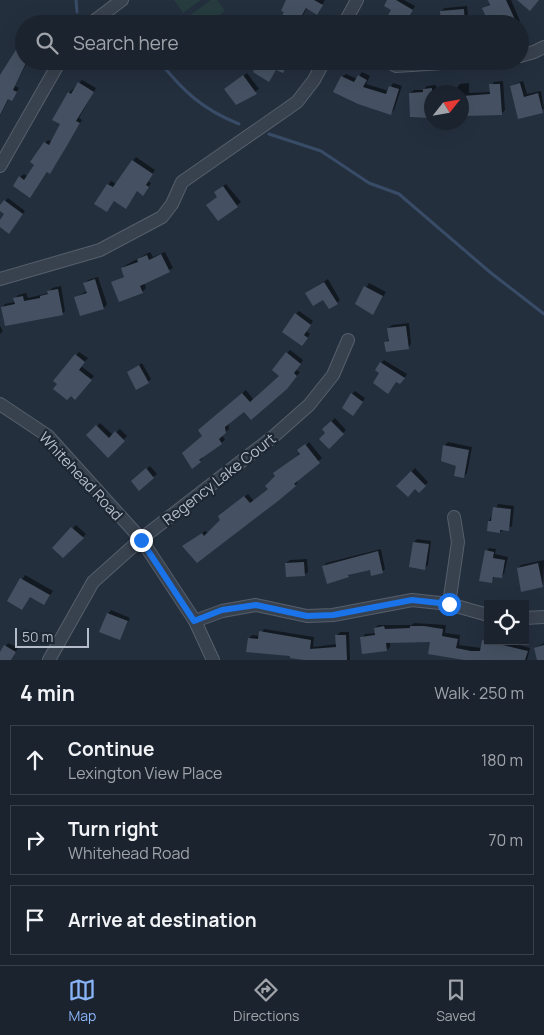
<!DOCTYPE html>
<html lang="en">
<head>
<meta charset="utf-8">
<style>
  :root { --surface:#1b232e; --page:#242b36; --text:#f1f3f6; --muted:#a0a4aa; --line:#39404a; --accent:#8ab4f8 }
  body { margin:0; font-family:Manrope,sans-serif; background:var(--page); color:var(--text) }
  .controls { position:absolute; right:15px; bottom:15px; display:grid; overflow:hidden; border-radius:0px; box-shadow:0 5px 20px #0002 }
  .controls button { width:45px; height:45px; display:grid; place-items:center; padding:0; border:0; border-bottom:1px solid var(--line); background:var(--surface); color:var(--text); font:25px sans-serif }
  .compass { position:absolute; left:424px; top:85px; width:45px; height:45px; border-radius:50%; background:var(--surface); box-shadow:0 5px 20px #0002; rotate:59deg }
  .scale { position:absolute; left:15px; bottom:12px; width:74px; box-sizing:border-box; padding-left:5px; border:2px solid #b4bcc9; border-top:0; font-size:14px; line-height:18px; white-space:nowrap; color:#b4bcc9; -webkit-text-stroke:4px #1d2633; paint-order:stroke }
  .stop { position:absolute; width:15px; height:15px; margin:-11px; border:4px solid #1a73e8; border-radius:50%; background:#fff }
  .stop.end { background:#1a73e8; border-color:#fff; box-shadow:0 1px 5px #0008 }
  .list { margin:0; padding:0; list-style:none }
  h2 { display:flex; justify-content:space-between; align-items:center; height:65px; margin:0; padding:0 20px; font-size:21px }
  h2 small { font-size:16px; font-weight:400; color:var(--muted) }
  .list li { display:grid; grid-template-columns:32px 1fr auto; gap:15px; align-items:center; box-sizing:border-box; height:70px; margin:0 10px 10px; padding:0 10px; border:1px solid var(--line); border-radius:0px }
  .list b { display:block; font-size:19px; white-space:nowrap }
  .list p { margin:0; font-size:16px; white-space:nowrap; color:var(--muted) }
  .list em { font-size:16px; font-style:normal; color:var(--muted) }
  .icon { flex:none; width:28px; height:28px; fill:none; stroke:currentColor; stroke-width:2; stroke-linecap:round; stroke-linejoin:round }
  .map { position:relative; flex:none; width:544px; height:660px; overflow:hidden }
  .search { position:absolute; background:var(--surface); box-shadow:0 5px 20px #0002; left:15px; right:15px; top:15px; height:55px; display:flex; align-items:center; gap:12px; box-sizing:border-box; padding:0 18px; border-radius:28px; color:var(--muted); font-size:19px }
  .sheet { height:305px; background:var(--surface) }
  nav { display:flex; justify-content:space-around; align-items:center; box-sizing:border-box; height:70px; border-top:1px solid var(--line); background:var(--surface); font-size:14px; color:var(--muted) }
  nav a { display:grid; justify-items:center; gap:2px }
  nav .on { color:var(--accent) }
  .map>svg:first-child { display:block }
</style>
</head>
<body>
<div class="map">
<svg width="544" height="660" viewBox="0 0 544 660">
  <rect width="100%" height="100%" fill="#242f3e"/>
  <!-- green -->
  <g fill="#263c3f">
    <polygon points="174,0 201,0 183,13"/>
    <polygon points="211,0 217,0 225,11 206,24 191,24 186,18"/>
  </g>
  <!-- shadow -->
  <g fill="#0007">
    <polygon points="288,0 325,0 317,13 307,8 298,24 278,24 285,12"/>
    <polygon points="389,0 404,0 415,6 405,24 391,24 393,9"/>
    <polygon points="489,0 511,0 520,21 518,24 506,24 504,18 490,24 483,9 491,3"/>
    <polygon points="467,6 469,24 442,24 441,11 445,8"/>
    <polygon points="24,61 28,61 15,86 19,88 11,100 9,98 0,116 0,81"/>
    <polygon points="256,61 290,61 283,72 277,69 269,80"/>
    <polygon points="362,72 370,76 366,84 389,91 393,83 402,86 394,110 391,113 342,77 346,74 357,79"/>
    <polygon points="247,73 259,89 236,104 229,86"/>
    <polygon points="82,80 96,88 79,118 82,120 53,169 48,171 33,193 20,177 24,174 28,177 36,164 45,143 48,140 52,142 62,124 69,93"/>
    <polygon points="503,81 505,110 502,113 462,114 462,92 410,93 414,90 423,90 427,86 436,85 436,89 457,88 460,84 469,83 469,93 491,92 491,85 494,82"/>
    <polygon points="523,81 527,94 541,91 544,109 519,117 511,86"/>
    <polygon points="136,157 155,170 148,181 151,183 146,191 137,190 115,200 107,211 108,185 111,181 116,184"/>
    <polygon points="226,184 241,202 218,220 219,189"/>
    <polygon points="8,198 25,211 12,229 0,225 6,214 0,207"/>
    <polygon points="150,252 153,257 165,252 173,268 144,283 146,288 142,292 113,282 125,276 122,268 126,265"/>
    <polygon points="98,277 107,304 104,308 76,297 87,291 85,283 88,280"/>
    <polygon points="328,279 340,300 337,303 306,293"/>
    <polygon points="369,283 386,292 373,314 356,303"/>
    <polygon points="61,286 65,311 62,314 2,308 5,304 15,302 15,299 18,295 26,293 28,298 49,293 52,288"/>
    <polygon points="299,311 313,321 306,331 310,334 305,341 296,314"/>
    <polygon points="409,323 411,344 408,348 386,342 390,338 388,328 392,325"/>
    <polygon points="0,326 3,331 0,334"/>
    <polygon points="290,350 303,360 296,370 300,372 290,384 245,410 228,423 229,429 222,435 225,440 202,456 203,458 192,467 204,436 203,427 246,390 254,400 281,376 287,353"/>
    <polygon points="79,352 88,358 81,366 94,376 78,395 70,394 54,381"/>
    <polygon points="384,360 407,374 403,380 381,373 381,363"/>
    <polygon points="142,363 151,379 148,382 128,372"/>
    <polygon points="355,391 365,398 356,411 352,394"/>
    <polygon points="335,418 346,430 329,447 327,433 324,429"/>
    <polygon points="100,423 113,435 120,429 127,436 108,456 88,435"/>
    <polygon points="309,442 322,458 296,480 298,482 295,485 197,562 183,546 205,531 208,533 222,520 223,513 248,494 254,501 269,488"/>
    <polygon points="448,442 472,447 467,473 464,476 444,446"/>
    <polygon points="150,466 157,474 153,477 136,478"/>
    <polygon points="415,468 428,482 419,491 415,488 398,486"/>
    <polygon points="498,504 514,506 512,526 500,532 489,521"/>
    <polygon points="76,525 86,534 75,546 54,547"/>
    <polygon points="417,539 431,541 428,565 424,568 414,542"/>
    <polygon points="489,548 496,549 495,554 508,557 504,574 501,577 495,576 491,582 486,551"/>
    <polygon points="381,549 385,569 382,572 371,568 352,573 348,576 323,567 326,563"/>
    <polygon points="307,559 308,572 304,575 286,563 290,560"/>
    <polygon points="544,560 543,586 518,568 521,565"/>
    <polygon points="25,575 53,591 44,604 30,596 22,608 9,601"/>
    <polygon points="111,610 130,618 120,639 108,614"/>
    <polygon points="414,623 446,625 445,633 460,635 459,645 482,648 487,637 488,641 504,641 530,648 527,660 465,660 432,641 390,642 390,647 387,650 362,638 365,634 376,633 375,628 378,625 412,625"/>
    <polygon points="264,629 314,637 313,647 337,644 337,635 340,632 349,632 350,660 314,660 292,655 249,638 252,635 260,636"/>
    <polygon points="8,643 18,648 11,660 0,660 0,654"/>
    <polygon points="544,643 544,660 539,660 536,648"/>
  </g>
  <g fill="none" stroke-linecap="round" stroke-linejoin="round">
    <!-- stream -->
    <g stroke="#394c67" stroke-width="3">
      <polyline points="76,0 77,12"/>
      <path d="M159,61C184,92 202,109 239,124"/>
      <polyline points="269,134 321,151 369,183 399,194 491,273 544,314"/>
    </g>
  </g>
  <!-- building -->
  <g fill="#455162">
    <polygon points="286,0 314,0 323,5 317,15 306,8 297,24 277,24 284,12 281,11"/>
    <polygon points="387,0 396,0 413,10 405,24 383,24 391,10 384,6"/>
    <polygon points="488,0 506,0 517,24 505,24 503,20 489,24 482,8 490,5"/>
    <polygon points="517,0 539,0 530,11"/>
    <polygon points="464,9 465,24 441,24 440,11"/>
    <polygon points="24,37 24,61 27,61 13,90 17,92 12,101 8,99 0,115 0,75"/>
    <polygon points="259,61 284,61 288,64 283,73 276,70 269,82 253,72"/>
    <polygon points="243,75 257,94 236,105 224,89"/>
    <polygon points="358,75 367,80 363,87 386,94 389,86 399,89 391,115 358,104 333,92 341,76 354,82"/>
    <polygon points="78,82 94,92 76,121 80,123 68,144 50,174 47,172 30,198 13,186 19,176 24,180 34,165 30,162 44,142 49,145 60,124 52,120 68,92 71,94"/>
    <polygon points="520,83 524,97 538,93 543,113 518,119 510,86"/>
    <polygon points="489,84 500,84 502,115 462,116 462,96 490,94"/>
    <polygon points="432,88 432,118 410,117 409,93 423,92 423,89"/>
    <polygon points="132,160 153,174 146,185 149,187 143,196 137,191 126,209 114,201 107,212 94,204 107,184 113,187"/>
    <polygon points="223,186 238,207 218,221 206,205 217,197 214,192"/>
    <polygon points="4,200 23,214 9,234 0,227 0,220 4,214 0,211 0,205"/>
    <polygon points="161,254 170,272 140,286 143,293 119,302 111,282 124,277 121,268 138,262 137,259 147,255 149,260"/>
    <polygon points="95,279 104,309 80,316 74,297 87,293 83,283"/>
    <polygon points="324,282 338,304 329,309 323,300 313,306 305,293"/>
    <polygon points="364,286 383,296 373,315 355,304"/>
    <polygon points="58,289 63,315 5,326 1,307 15,304 13,298 23,296 24,301 40,298 40,296 48,294 47,291"/>
    <polygon points="295,313 311,325 304,335 308,338 302,346 282,332"/>
    <polygon points="406,326 409,349 386,352 384,342 389,341 387,328"/>
    <polygon points="286,352 301,364 294,373 297,376 287,389 251,420 244,412 225,427 226,433 219,439 222,444 199,460 201,462 192,469 182,453 202,436 198,430 242,393 250,402 279,376 272,370"/>
    <polygon points="75,354 85,362 79,370 92,380 75,400 71,396 67,400 53,389 57,384 53,381"/>
    <polygon points="380,362 405,378 400,384 396,382 388,394 373,383 379,373 375,370"/>
    <polygon points="139,365 149,383 136,390 127,372"/>
    <polygon points="351,393 363,402 353,416 342,408"/>
    <polygon points="331,421 344,434 329,449 319,439 325,433 322,429"/>
    <polygon points="96,425 109,438 115,431 125,441 108,458 86,435"/>
    <polygon points="305,444 320,463 294,484 296,486 278,501 197,563 182,546 202,533 204,536 220,520 218,516 244,496 250,503 268,489 265,486 275,476 273,473 300,454 297,450"/>
    <polygon points="443,445 469,450 464,478 454,476 456,466 441,461"/>
    <polygon points="146,468 154,478 139,491 131,481"/>
    <polygon points="411,471 426,486 419,493 415,489 408,497 396,486"/>
    <polygon points="493,507 511,509 509,531 500,530 500,533 487,531 488,521 491,521"/>
    <polygon points="71,527 84,538 63,558 52,548"/>
    <polygon points="413,542 429,544 425,570 409,567"/>
    <polygon points="485,550 494,552 493,558 505,560 502,578 493,577 492,583 479,581"/>
    <polygon points="378,551 383,573 371,576 370,570 348,575 349,577 327,584 322,566"/>
    <polygon points="304,562 305,576 286,577 285,563"/>
    <polygon points="538,563 543,587 521,592 517,568"/>
    <polygon points="20,578 50,595 44,605 30,597 22,610 7,601"/>
    <polygon points="107,613 128,621 120,640 99,632"/>
    <polygon points="384,626 385,629 410,628 410,626 424,626 443,629 442,636 458,639 456,648 471,651 480,651 482,640 528,651 525,660 464,660 428,654 430,642 386,643 387,651 362,654 360,637 375,635 374,628"/>
    <polygon points="259,631 311,640 310,649 336,647 335,635 346,635 347,660 304,660 290,658 290,656 246,652 248,638 258,639"/>
    <polygon points="4,645 16,652 11,660 0,660 0,652"/>
    <polygon points="544,645 544,660 537,660 534,648"/>
  </g>
  <g fill="none" stroke-linecap="round" stroke-linejoin="round">
    <!-- minor casing -->
    <g stroke="#565f6c" stroke-width="14">
      <g id="minor">
        <polyline points="90,24 122,0"/>
        <polyline points="344,24 357,0"/>
        <polyline points="520,56 534,52 544,47"/>
        <polyline points="387,61 396,66 473,61"/>
        <polyline points="0,166 60,61"/>
        <polyline points="0,279 100,250 162,217 172,204 182,182 297,102 314,80 324,61"/>
        <polyline points="0,404 48,436 141,539 195,621 213,660"/>
        <polyline points="449,604 458,542 454,517"/>
        <polyline points="525,618 544,617"/>
        <polyline points="195,621 222,611 256,605 307,616 333,615 412,600 449,604 488,615"/>
        <polyline points="49,660 93,582 141,539 274,436 309,405 333,375 348,340"/>
      </g>
    </g>
    <!-- minor -->
    <use href="#minor" stroke="#38414e" stroke-width="12"/>
  </g>
  <g fill="none" stroke-linecap="round" stroke-linejoin="round">
    <!-- route -->
    <polyline stroke="#1a73e8" stroke-width="6" points="141,540 194,621 222,610 256,605 307,616 333,615 412,600 449,604"/>
  </g>
  <g text-anchor="middle" dominant-baseline="central" stroke-width="4.5" stroke-linejoin="round" paint-order="stroke">
    <!-- street labels -->
    <g font-size="15" fill="#b4bcc9" stroke="#1d2633">
      <text transform="translate(81 476) rotate(47)">Whitehead Road</text>
      <text transform="translate(219 479) rotate(-38)">Regency Lake Court</text>
    </g>
  </g>
</svg>
<div class="controls">
<button><svg class="icon" aria-label="locate" viewBox="0 0 24 24"><circle cx="12" cy="12" r="6"/><path d="M12 2v4M12 18v4M2 12h4M18 12h4"/></svg></button>
</div>
<svg class="compass" viewBox="-18 -18 36 36"><path d="M0-13l5 13h-10z" fill="#e53935"/><path d="M0 13l5-13h-10z" fill="#a0a4aa"/></svg>
<div class="scale">50 m</div>
<div class="stop" style="left:449px;top:604px"></div>
<div class="stop end" style="left:141px;top:540px"></div>
<div class="search"><svg class="icon" aria-label="search" viewBox="0 0 24 24"><circle cx="10" cy="10" r="6"/><path d="M15 15l6 6"/></svg>Search here</div>
</div>
<section class="sheet">
<h2>4 min<small>Walk · 250 m</small></h2>
<ul class="list">
<li><svg class="icon" aria-label="ahead" viewBox="0 0 24 24"><path d="M12 20V5M6 11l6-6 6 6"/></svg><div><b>Continue</b><p>Lexington View Place</p></div><em>180 m</em></li>
<li><svg class="icon" aria-label="right" viewBox="0 0 24 24"><path d="M7 20v-9h11M14 6l5 5-5 5"/></svg><div><b>Turn right</b><p>Whitehead Road</p></div><em>70 m</em></li>
<li><svg class="icon" aria-label="arrive" viewBox="0 0 24 24"><path d="M6 21V4h12l-3 4 3 4H6"/></svg><div><b>Arrive at destination</b></div></li>
</ul>
</section>
<nav>
<a class="on"><svg class="icon" aria-label="map" viewBox="0 0 24 24"><path d="M3 6l6-2 6 2 6-2v14l-6 2-6-2-6 2zM9 4v14M15 6v14"/></svg>Map</a>
<a><svg class="icon" aria-label="directions" viewBox="0 0 24 24"><path d="M12 3l9 9-9 9-9-9zM9 14v-3h6M13 9l2 2-2 2"/></svg>Directions</a>
<a><svg class="icon" aria-label="saved" viewBox="0 0 24 24"><path d="M7 4h10v16l-5-4-5 4z"/></svg>Saved</a>
</nav>
</body>
</html>
